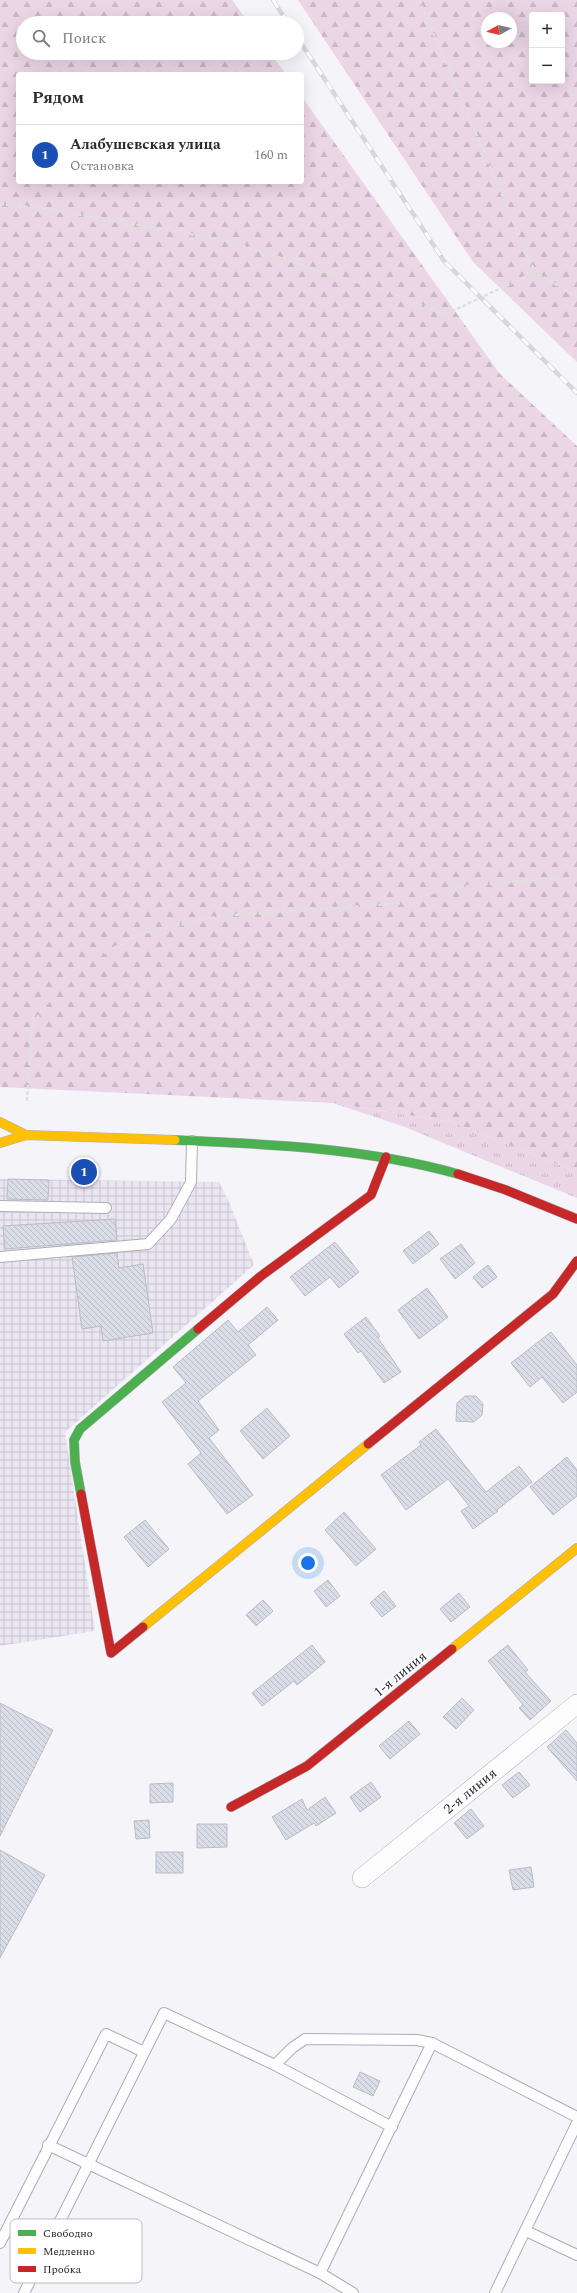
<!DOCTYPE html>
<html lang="ru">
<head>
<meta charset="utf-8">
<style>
  :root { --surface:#fff; --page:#f7f7f7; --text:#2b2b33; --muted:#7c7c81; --line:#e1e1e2; --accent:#6f6d76 }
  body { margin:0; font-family:Spectral,serif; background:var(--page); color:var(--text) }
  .controls { position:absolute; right:12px; top:12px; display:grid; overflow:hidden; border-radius:4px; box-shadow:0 4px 16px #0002 }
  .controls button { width:36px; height:36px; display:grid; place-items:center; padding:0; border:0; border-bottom:1px solid var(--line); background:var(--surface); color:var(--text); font:20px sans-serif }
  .compass { position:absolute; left:481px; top:12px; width:36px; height:36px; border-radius:50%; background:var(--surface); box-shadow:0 4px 16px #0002; rotate:262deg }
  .you { position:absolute; left:308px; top:1563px; width:14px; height:14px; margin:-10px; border:3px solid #fff; border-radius:50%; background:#1a73e8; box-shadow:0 0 0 6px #1a73e833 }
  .badge { display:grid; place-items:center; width:26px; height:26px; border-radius:50%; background:var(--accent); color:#fff; font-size:13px; font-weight:700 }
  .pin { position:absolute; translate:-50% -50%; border:2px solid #fff; box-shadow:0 1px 4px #0006 }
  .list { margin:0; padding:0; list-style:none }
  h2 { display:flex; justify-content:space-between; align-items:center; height:52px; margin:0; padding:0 16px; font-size:17px }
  h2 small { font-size:13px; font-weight:400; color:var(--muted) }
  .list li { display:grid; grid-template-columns:26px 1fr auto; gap:12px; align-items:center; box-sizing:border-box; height:60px; padding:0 16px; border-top:1px solid var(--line) }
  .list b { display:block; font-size:15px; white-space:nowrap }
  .list p { margin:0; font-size:13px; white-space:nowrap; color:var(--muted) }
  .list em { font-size:13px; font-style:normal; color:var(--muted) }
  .icon { flex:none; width:22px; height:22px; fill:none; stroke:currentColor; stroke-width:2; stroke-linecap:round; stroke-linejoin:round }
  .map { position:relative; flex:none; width:577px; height:2293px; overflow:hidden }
  .search { position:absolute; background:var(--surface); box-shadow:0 4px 16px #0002; left:16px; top:16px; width:288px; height:44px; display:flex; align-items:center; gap:10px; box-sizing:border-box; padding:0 14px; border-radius:22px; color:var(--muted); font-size:15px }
  .panel { position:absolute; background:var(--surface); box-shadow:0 4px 16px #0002; left:16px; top:72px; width:288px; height:112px; border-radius:4px }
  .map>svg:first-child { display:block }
</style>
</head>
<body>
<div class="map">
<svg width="577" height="2293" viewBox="0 0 577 2293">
  <defs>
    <pattern id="industrial-grid" width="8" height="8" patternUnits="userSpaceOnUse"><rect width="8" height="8" fill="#e9e6f2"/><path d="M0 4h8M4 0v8" fill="none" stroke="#c8c5d0"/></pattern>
    <pattern id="grass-tufts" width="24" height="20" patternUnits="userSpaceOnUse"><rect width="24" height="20" fill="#ebd6e5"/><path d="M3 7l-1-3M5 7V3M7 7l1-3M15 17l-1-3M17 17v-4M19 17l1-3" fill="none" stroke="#cab8c5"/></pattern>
    <pattern id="forest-firs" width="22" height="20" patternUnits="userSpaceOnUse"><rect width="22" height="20" fill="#ebd6e5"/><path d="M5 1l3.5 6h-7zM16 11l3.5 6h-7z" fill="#cab8c5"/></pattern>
    <pattern id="building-back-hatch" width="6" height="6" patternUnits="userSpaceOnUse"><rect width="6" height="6" fill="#dadce7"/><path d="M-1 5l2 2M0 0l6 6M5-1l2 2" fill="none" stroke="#bbbdc6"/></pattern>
  </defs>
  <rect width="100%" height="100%" fill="#f5f4f9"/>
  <!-- industrial -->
  <polygon fill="url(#industrial-grid)" points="0,1179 219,1182 229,1202 254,1265 65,1432 95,1631 0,1646"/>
  <!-- grass -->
  <polygon fill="url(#grass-tufts)" points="333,1103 452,1122 577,1172 577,1198 402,1126"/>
  <!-- forest -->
  <g fill="url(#forest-firs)" fill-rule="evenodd">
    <polygon points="0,0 232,0 249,23 23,23 23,53 270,53 286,74 18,74 18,182 302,182 302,97 500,374 577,446 577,1172 452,1122 333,1103 0,1087"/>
    <path d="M298,0H577V362L473,262ZM532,15H562V81H532ZM487,18H511V42H487Z"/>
  </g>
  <!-- building -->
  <g fill="url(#building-back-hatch)" stroke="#bbbcc4">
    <polygon points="8,1179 49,1180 48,1200 7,1199"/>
    <polygon points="115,1219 117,1240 5,1249 3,1226"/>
    <polygon points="429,1231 439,1244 413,1264 403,1251"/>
    <polygon points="335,1242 359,1272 339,1288 330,1277 305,1296 290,1277"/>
    <polygon points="461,1244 475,1263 455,1279 440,1259"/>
    <polygon points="117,1253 119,1268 143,1264 153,1333 103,1341 101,1326 82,1329 72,1257"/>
    <polygon points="488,1265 497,1277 482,1288 473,1277"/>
    <polygon points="427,1288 448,1317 419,1339 398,1310"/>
    <polygon points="267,1307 278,1320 248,1345 256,1355 198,1401 219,1430 209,1438 253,1495 227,1514 188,1464 201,1453 162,1402 186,1383 173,1367 228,1320 238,1332"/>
    <polygon points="366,1317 380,1336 378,1338 401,1372 384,1383 361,1351 358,1353 344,1334"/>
    <polygon points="551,1332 577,1365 577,1392 563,1403 542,1377 530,1387 511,1363"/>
    <polygon points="465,1396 476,1396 483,1404 482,1415 474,1422 456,1421 457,1403"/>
    <polygon points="267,1408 290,1436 263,1459 240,1431"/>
    <polygon points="436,1429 486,1492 519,1466 532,1482 497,1510 498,1511 473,1529 461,1511 469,1506 448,1479 406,1510 381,1475 421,1445 419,1442"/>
    <polygon points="567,1457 577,1470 577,1496 553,1515 530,1487"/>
    <polygon points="344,1512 376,1549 356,1566 325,1530"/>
    <polygon points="145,1520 169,1549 148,1567 124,1537"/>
    <polygon points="328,1580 340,1596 326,1607 314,1591"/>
    <polygon points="384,1591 396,1606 382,1617 370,1603"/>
    <polygon points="459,1593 470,1607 451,1622 440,1609"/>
    <polygon points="263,1600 273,1611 256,1626 246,1615"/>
    <polygon points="312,1645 325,1662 297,1685 294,1681 262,1706 252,1693"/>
    <polygon points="508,1645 528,1670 525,1672 551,1701 530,1720 519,1708 523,1705 488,1661"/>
    <polygon points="462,1698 474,1710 456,1729 443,1717"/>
    <polygon points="0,1703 53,1730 0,1836"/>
    <polygon points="409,1721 420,1734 390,1759 379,1746"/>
    <polygon points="566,1730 577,1743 577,1781 547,1747"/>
    <polygon points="519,1772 530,1785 513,1798 502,1785"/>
    <polygon points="371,1782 381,1797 360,1812 350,1797"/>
    <polygon points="173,1783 173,1802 150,1803 150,1784"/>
    <polygon points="325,1797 336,1813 316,1826 314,1823 286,1840 272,1817 302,1799 307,1810"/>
    <polygon points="471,1809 484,1826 467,1839 454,1823"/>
    <polygon points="149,1820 150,1838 136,1839 134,1821"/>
    <polygon points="197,1824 227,1824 227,1847 197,1848"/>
    <polygon points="0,1850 45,1875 0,1958"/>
    <rect x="156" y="1852" width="27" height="21"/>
    <polygon points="531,1867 534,1887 513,1890 509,1870"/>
    <polygon points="360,2072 380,2081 373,2096 353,2087"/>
  </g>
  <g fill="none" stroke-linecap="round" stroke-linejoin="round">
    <!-- lane casing -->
    <g stroke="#afadb5" stroke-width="12">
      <g id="lane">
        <polyline points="0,1206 106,1208"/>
        <polyline points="0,1257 148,1244 171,1219 191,1182 192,1141"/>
        <polyline points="275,2065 292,2048 305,2039 417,2040 432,2043 577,2117"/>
        <polyline points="48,2145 320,2273 353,2293"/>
        <polyline points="526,2231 577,2255"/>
        <polyline points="0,2243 106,2034 144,2052"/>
        <polyline points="320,2273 432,2043"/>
        <polyline points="24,2293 164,2013 275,2065 392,2127"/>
        <polyline points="495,2293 577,2123"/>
      </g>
    </g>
    <!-- street casing -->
    <g stroke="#afadb5" stroke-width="20">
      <polyline id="street" points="362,1878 577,1704"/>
    </g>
    <!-- fast casing -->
    <g stroke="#afadb5" stroke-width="10">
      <g id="fast">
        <path d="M175,1140C270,1144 365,1148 458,1174"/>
        <polyline points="81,1494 75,1462 74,1440 80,1429 198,1329"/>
      </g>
    </g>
    <!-- slow casing -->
    <g stroke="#afadb5" stroke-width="10">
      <g id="slow">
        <polyline points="0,1122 26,1135"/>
        <polyline points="0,1143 26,1135 175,1140"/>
        <polyline points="143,1627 368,1444"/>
        <polyline points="452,1649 577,1548"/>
      </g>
    </g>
    <!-- jam casing -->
    <g stroke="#afadb5" stroke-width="10">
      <g id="jam">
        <polyline points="458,1174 506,1190 577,1219"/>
        <polyline points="198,1329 261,1276 371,1195 386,1157"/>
        <polyline points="368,1444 553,1294 577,1261"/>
        <polyline points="81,1494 111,1653 143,1627"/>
        <polyline points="231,1807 307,1766 452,1649"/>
      </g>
    </g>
    <!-- path -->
    <g stroke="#e0e0e1" stroke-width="2.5" stroke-dasharray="4 2" stroke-linecap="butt">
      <polyline points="419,0 535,272 577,297"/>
      <polyline points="0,204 47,209 224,240 392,293 444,315 535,272"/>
      <polyline points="27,1101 32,1025 68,973 139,934 220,916 402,903 447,888 555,878 577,888"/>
    </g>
    <!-- lane -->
    <use href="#lane" stroke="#fefdfe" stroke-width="10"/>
    <!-- street -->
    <use href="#street" stroke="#fefdfe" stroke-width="19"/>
    <!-- fast -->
    <use href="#fast" stroke="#4caf50" stroke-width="9"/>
    <!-- slow -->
    <use href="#slow" stroke="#ffc107" stroke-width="9"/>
    <!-- jam -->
    <use href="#jam" stroke="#c62828" stroke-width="9"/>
    <!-- rail casing -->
    <g stroke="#d7d6d9" stroke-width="4.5">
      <g id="rail">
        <polyline points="273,0 288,23"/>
        <polyline points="297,37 444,261 577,393"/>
      </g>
    </g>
    <!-- rail -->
    <use href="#rail" stroke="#fff" stroke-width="3" stroke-dasharray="9" stroke-linecap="butt"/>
  </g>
  <g text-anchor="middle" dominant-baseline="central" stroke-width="3" stroke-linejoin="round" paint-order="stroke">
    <!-- street labels -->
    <g font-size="14" fill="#272430" stroke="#fff">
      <text transform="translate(400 1674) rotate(-39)">1-я линия</text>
      <text transform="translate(470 1791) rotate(-39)">2-я линия</text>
    </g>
  </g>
  <!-- legend -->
  <rect x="10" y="2219" width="132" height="64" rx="6" fill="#fff" stroke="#bebdc1" stroke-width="1"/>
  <rect x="18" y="2230" width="18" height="6" fill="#4caf50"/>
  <rect x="18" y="2248" width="18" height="6" fill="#ffc107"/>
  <rect x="18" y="2266" width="18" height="6" fill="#c62828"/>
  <g font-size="11" fill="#272430">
    <text x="43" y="2237">Свободно</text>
    <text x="43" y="2255">Медленно</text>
    <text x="43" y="2273">Пробка</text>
  </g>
</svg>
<div class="controls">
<button>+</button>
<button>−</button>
</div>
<svg class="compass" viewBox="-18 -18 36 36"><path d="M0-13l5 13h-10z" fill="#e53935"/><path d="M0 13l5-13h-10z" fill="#7c7c81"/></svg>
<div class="you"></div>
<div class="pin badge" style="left:84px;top:1172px;background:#1a4fb4">1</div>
<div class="search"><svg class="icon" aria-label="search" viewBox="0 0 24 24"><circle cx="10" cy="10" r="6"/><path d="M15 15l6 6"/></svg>Поиск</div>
<section class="panel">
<h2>Рядом<small></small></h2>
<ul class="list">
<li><span class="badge" style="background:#1a4fb4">1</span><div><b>Алабушевская улица</b><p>Остановка</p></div><em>160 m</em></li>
</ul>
</section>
</div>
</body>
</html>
